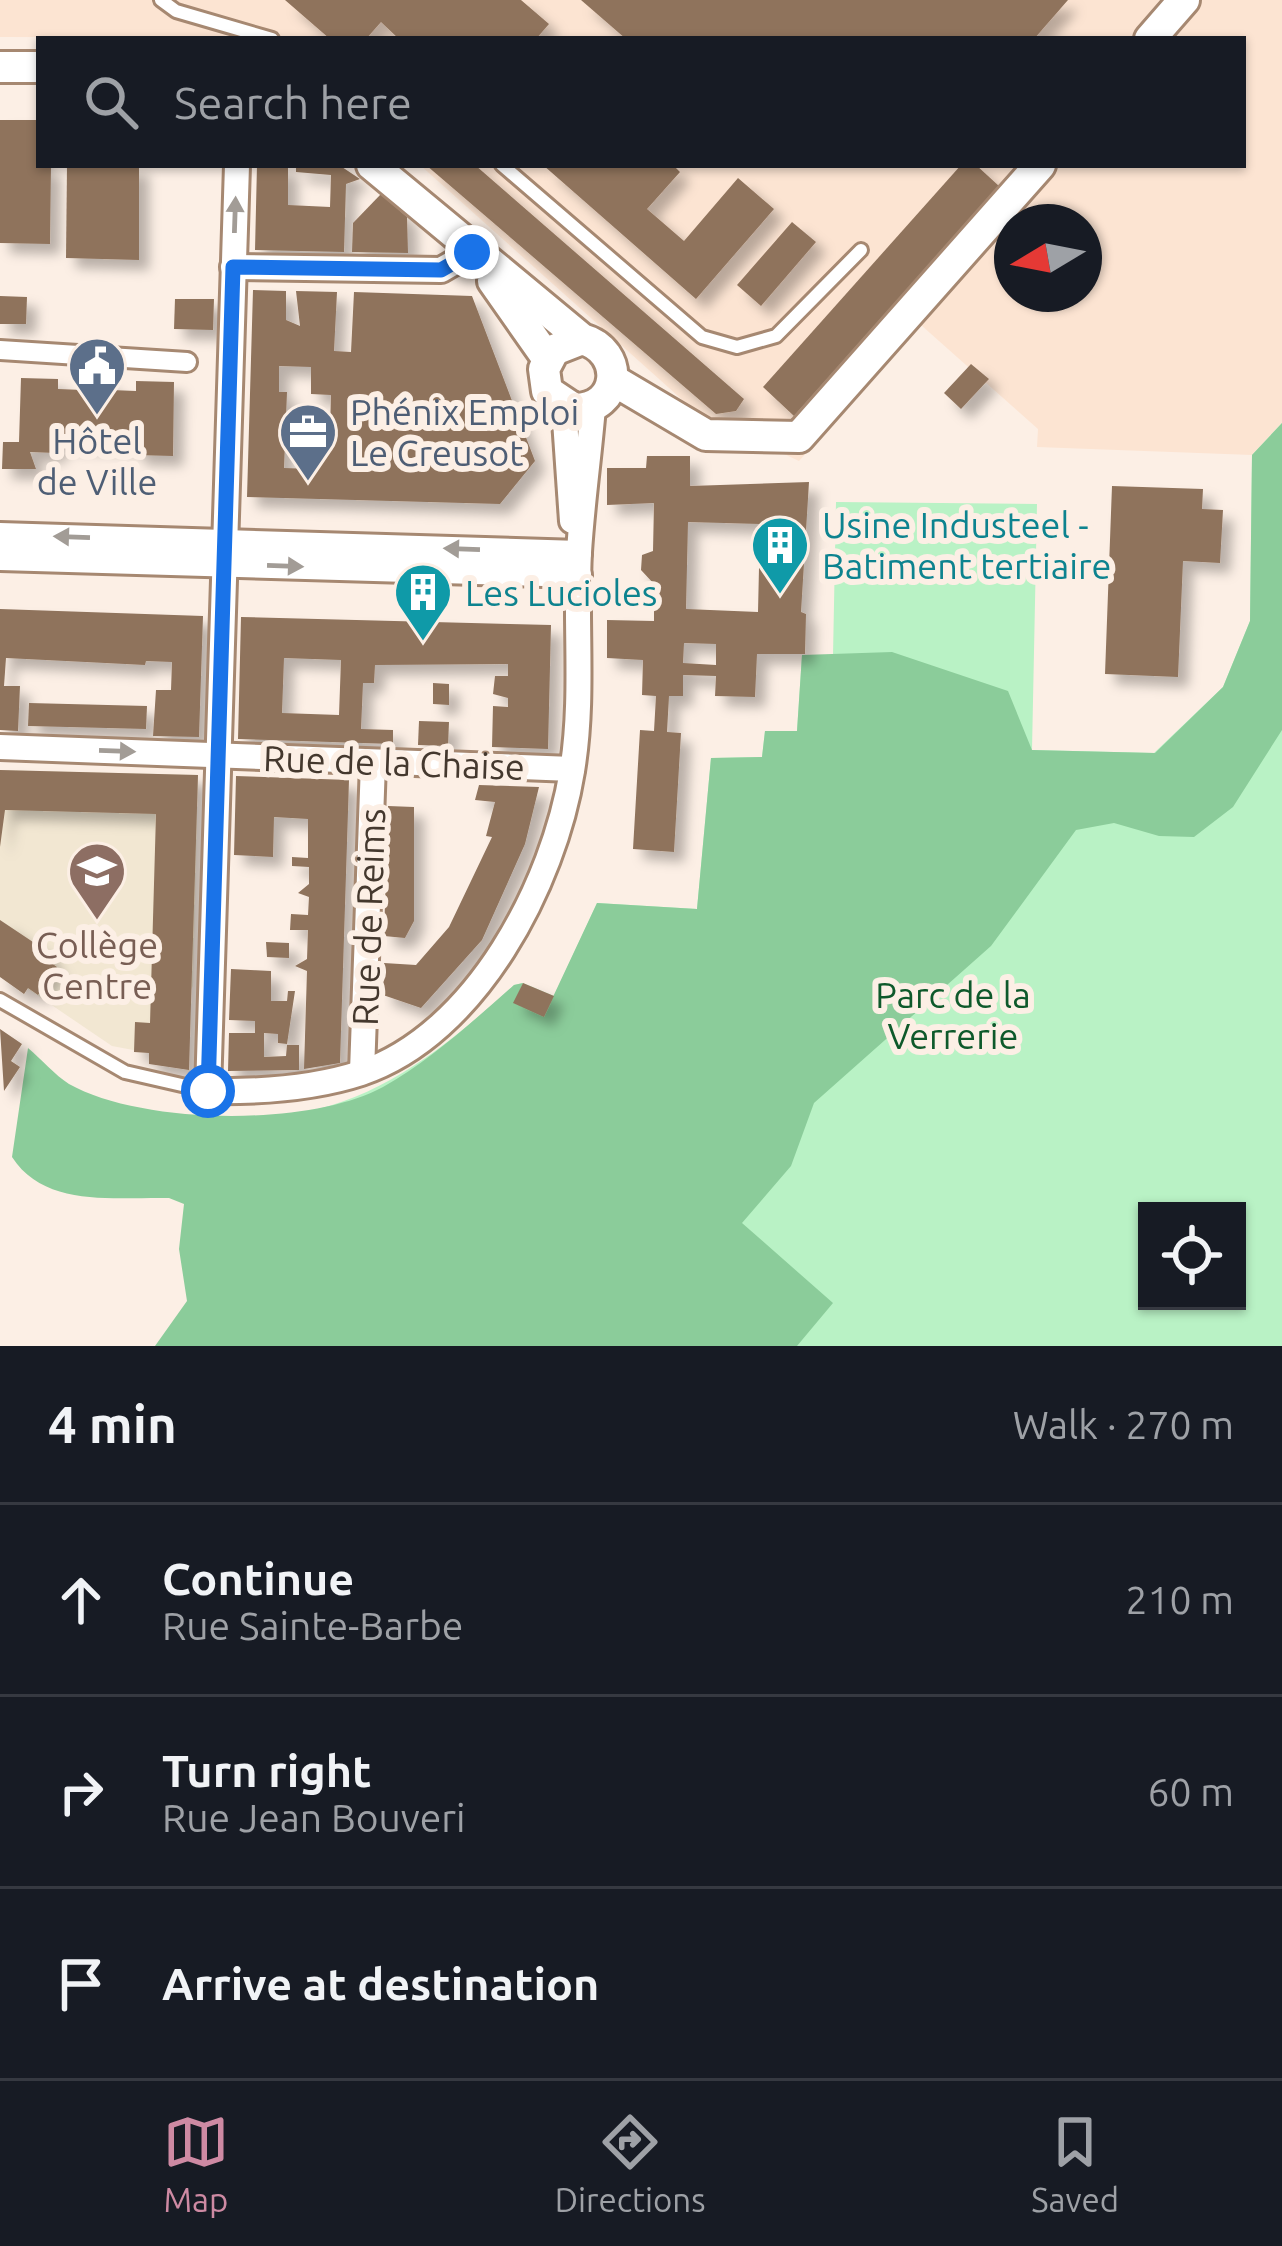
<!DOCTYPE html>
<html lang="en">
<head>
<meta charset="utf-8">
<style>
  :root { --surface:#171b24; --page:#20242c; --text:#f1f3f6; --muted:#9ea1a6; --line:#363941; --accent:#ce8aa3 }
  body { margin:0; font-family:Ubuntu,sans-serif; background:var(--page); color:var(--text) }
  .controls { position:absolute; right:36px; bottom:36px; display:grid; overflow:hidden; border-radius:0px; box-shadow:0 3px 9px #0004 }
  .controls button { width:108px; height:108px; display:grid; place-items:center; padding:0; border:0; border-bottom:3px solid var(--line); background:var(--surface); color:var(--text); font:60px sans-serif }
  .compass { position:absolute; left:994px; top:204px; width:108px; height:108px; border-radius:50%; background:var(--surface); box-shadow:0 3px 9px #0004; rotate:260deg }
  .stop { position:absolute; width:36px; height:36px; margin:-27px; border:9px solid #1a73e8; border-radius:50%; background:#fff }
  .stop.end { background:#1a73e8; border-color:#fff; box-shadow:0 3px 12px #0008 }
  .list { margin:0; padding:0; list-style:none }
  h2 { display:flex; justify-content:space-between; align-items:center; height:156px; margin:0; padding:0 48px; font-size:51px }
  h2 small { font-size:39px; font-weight:400; color:var(--muted) }
  .list li { display:grid; grid-template-columns:78px 1fr auto; gap:36px; align-items:center; box-sizing:border-box; height:192px; padding:0 48px; border-top:3px solid var(--line) }
  .list b { display:block; font-size:45px; white-space:nowrap }
  .list p { margin:0; font-size:39px; white-space:nowrap; color:var(--muted) }
  .list em { font-size:39px; font-style:normal; color:var(--muted) }
  .icon { flex:none; width:66px; height:66px; fill:none; stroke:currentColor; stroke-width:2; stroke-linecap:round; stroke-linejoin:round }
  .map { position:relative; flex:none; width:1282px; height:1346px; overflow:hidden }
  .search { position:absolute; background:var(--surface); box-shadow:0 3px 9px #0004; left:36px; right:36px; top:36px; height:132px; display:flex; align-items:center; gap:30px; box-sizing:border-box; padding:0 42px; border-radius:0px; color:var(--muted); font-size:45px }
  .sheet { height:732px; background:var(--surface) }
  nav { display:flex; justify-content:space-around; align-items:center; box-sizing:border-box; height:168px; border-top:3px solid var(--line); background:var(--surface); font-size:33px; color:var(--muted) }
  nav a { display:grid; justify-items:center; gap:6px }
  nav .on { color:var(--accent) }
  .map>svg:first-child { display:block }
</style>
</head>
<body>
<div class="map">
<svg width="1282" height="1346" viewBox="0 0 1282 1346">
  <defs>
    <filter id="shadow"><feDropShadow dx="10" dy="10" stdDeviation="6" flood-color="#0004"/></filter>
  </defs>
  <rect width="100%" height="100%" fill="#fcefe5"/>
  <!-- built -->
  <path fill="#fce4d2" fill-rule="evenodd" d="M0,0H1282V423L1252,455L1037,447L1038,429L921,325L799,461L697,413L420,165H1243V39L0,37ZM1012,222H1084V294H1012Z"/>
  <!-- education -->
  <polygon fill="#f2e7d2" points="0,770 198,775 193,986 149,1064 149,1053 112,1046 28,989 0,977"/>
  <!-- green -->
  <path fill="#b9f2c5" fill-rule="evenodd" d="M1282,423V1346H179L288,1115C380,1102 447,1046 514,985L523,983L554,996L597,903L697,909L711,758L762,757L765,731H797L802,655L833,656L836,502L1037,504L1032,750L1154,753L1223,687L1250,621L1252,455ZM1147,1211H1237V1301H1147Z"/>
  <!-- forest -->
  <path fill="#8bcc9a" d="M1282,423V730L1233,807L1194,837L1159,836L1114,823L1076,830L991,946L814,1103L791,1166L742,1223L833,1303L797,1346H155L187,1301L179,1249L184,1204L169,1198C114,1197 45,1208 12,1157L28,1048C41,1059 55,1075 69,1084C142,1125 310,1127 383,1087C431,1060 473,1021 514,985L523,983L514,1003L544,1016L597,903L697,909L711,758L762,757L765,731H797L802,655L892,652L1008,691L1032,750L1155,753L1223,687L1250,621L1252,455Z"/>
  <!-- building -->
  <g fill="#8f735c" fill-rule="evenodd" filter="url(#shadow)">
    <polygon points="285,0 521,0 549,24 536,39 399,39 381,22 366,39 330,39"/>
    <polygon points="581,0 1068,0 1034,39 626,39"/>
    <polygon points="0,120 39,120 39,165 51,165 50,244 0,243"/>
    <polygon points="67,165 139,165 139,260 66,258"/>
    <polygon points="257,165 288,165 288,205 330,207 331,175 296,172 296,165 339,165 360,179 346,184 344,252 255,250"/>
    <polygon points="426,165 475,165 744,399 736,411 716,414"/>
    <polygon points="543,165 673,165 680,172 647,209 684,241 738,178 774,209 696,299"/>
    <polygon points="961,165 976,165 999,186 794,416 763,387"/>
    <polygon points="381,194 407,217 408,253 352,252 353,223"/>
    <polygon points="792,222 816,242 761,306 737,285"/>
    <path d="M253,290L286,291V320L300,326L296,291L337,292L334,351L351,352L354,292L472,296L535,461L500,504L247,497ZM279,366L311,367V394L331,395L330,428H323V413H311L307,427L305,462H314V469L284,468L287,392H279Z"/>
    <polygon points="0,296 27,297 26,324 0,324"/>
    <polygon points="175,299 214,299 213,330 174,329"/>
    <polygon points="971,364 989,379 961,409 944,393"/>
    <polygon points="21,378 58,379 58,389 83,390 83,381 111,381 111,390 136,391 136,381 174,382 173,456 135,455 135,445 57,442 56,453 30,452 36,469 2,469 3,442 19,442"/>
    <path d="M647,456H690V486L809,482L801,612L806,614L805,654H757L755,697L715,696L716,676L683,675V696H669L667,732L681,733L674,852L633,849L640,730L654,731L656,696L642,695L643,660L607,658V620L654,621V584L641,570L642,555L653,551L654,503L607,505V468H646ZM688,522L760,524L758,612L686,609ZM684,643L716,644V665L683,663Z"/>
    <polygon points="1112,486 1203,489 1202,509 1223,510 1220,563 1183,561 1178,677 1105,674"/>
    <polygon points="0,609 203,616 199,737 153,736 156,690 171,690 172,662 146,661 145,665 6,658 4,686 20,686 18,731 0,730"/>
    <path d="M241,617L551,625L548,749L492,747L493,706L508,707V698L493,694L495,676H508V664L375,665L374,683H363L361,729L393,730V744L238,739ZM284,658L341,660L339,715L282,713Z"/>
    <polygon points="433,683 449,684 449,705 433,704"/>
    <polygon points="29,703 147,706 146,729 28,726"/>
    <polygon points="419,721 449,722 448,746 418,745"/>
    <polygon points="0,770 198,775 189,1070 149,1064 149,1053 134,1052 135,1022 150,1023 156,814 5,810 0,847"/>
    <polygon points="236,776 349,780 340,1063 304,1069 307,971 295,966 307,959 308,930 290,930 291,914 308,915 309,897 298,893 309,884 309,867 292,866 292,857 308,858 308,819 274,817 273,857 234,855"/>
    <polygon points="479,785 539,787 525,844 482,940 421,1008 383,995 384,963 416,965 449,927 492,837 486,836 495,802 475,800"/>
    <polygon points="388,806 414,807 414,921 405,938 384,936"/>
    <polygon points="0,920 51,954 47,960 57,967 38,995 28,988 24,994 0,977"/>
    <polygon points="266,942 289,943 289,958 267,957"/>
    <polygon points="231,969 271,971 271,1001 287,1001 288,991 295,991 287,1044 278,1043 278,1034 264,1033 264,1057 286,1056 287,1045 299,1045 299,1070 228,1071 229,1033 255,1033 255,1021 229,1020"/>
    <polygon points="523,983 554,996 544,1017 513,1003"/>
    <polygon points="0,1029 22,1044 11,1061 20,1067 4,1091"/>
  </g>
  <g fill="none" stroke-linecap="round" stroke-linejoin="round">
    <!-- service casing -->
    <g stroke="#a68871" stroke-width="18">
      <g id="service">
        <polyline points="161,0 176,11 272,39"/>
        <polyline points="502,165 702,337 737,347 776,336 861,250"/>
        <polyline points="0,1000 125,1072 208,1091"/>
      </g>
    </g>
    <!-- pedestrian casing -->
    <g stroke="#a68871" stroke-width="24">
      <polyline id="pedestrian" points="0,350 187,362"/>
    </g>
    <!-- minor casing -->
    <g stroke="#a68871" stroke-width="30">
      <g id="minor">
        <path d="M237,165L208,1091C259,1092 312,1089 361,1073C477,1034 554,883 572,771C584,699 575,625 579,552C582,504 589,455 593,407"/>
        <polyline points="233,267 441,270 472,252"/>
        <polyline points="564,406 572,521"/>
        <polyline points="0,535 579,553"/>
        <polyline points="0,558 579,575"/>
        <polyline points="0,747 572,769"/>
        <polyline points="362,1072 373,763"/>
      </g>
    </g>
    <!-- tertiary casing -->
    <g stroke="#a68871" stroke-width="36">
      <g id="tertiary">
        <polyline points="1150,39 1184,0"/>
        <polyline points="0,67 39,67"/>
        <path d="M372,165L582,339C626,351 621,410 574,409L547,391L544,369L554,350L582,339"/>
        <polyline points="493,281 547,358"/>
        <polyline points="613,380 706,435 799,437 1040,165"/>
      </g>
    </g>
    <!-- service -->
    <use href="#service" stroke="#fff" stroke-width="12"/>
    <!-- pedestrian -->
    <use href="#pedestrian" stroke="#fff" stroke-width="18"/>
    <!-- minor -->
    <use href="#minor" stroke="#fff" stroke-width="24"/>
    <!-- tertiary -->
    <use href="#tertiary" stroke="#fff" stroke-width="30"/>
  </g>
  <!-- one-way arrows -->
  <defs><path id="oneway-solid" d="M-6-.8H1V-3.2L6.5 0L1 3.2V.8H-6Z" transform="scale(3)"/></defs>
  <g fill="#a29c96">
    <use href="#oneway-solid" transform="translate(235 215) rotate(-88)"/>
    <use href="#oneway-solid" transform="translate(72 537) rotate(-178)"/>
    <use href="#oneway-solid" transform="translate(462 549) rotate(-178)"/>
    <use href="#oneway-solid" transform="translate(285 566) rotate(2)"/>
    <use href="#oneway-solid" transform="translate(117 751) rotate(2)"/>
  </g>
  <g fill="none" stroke-linecap="round" stroke-linejoin="round">
    <!-- route -->
    <polyline stroke="#1a73e8" stroke-width="15" points="208,1091 233,267 441,270 472,252"/>
  </g>
  <!-- icons -->
  <defs>
    <g id="civic-pin" transform="scale(3)"><path d="M0 17L-7.5 6A9.5 9.5 0 1 1 7.5 6Z" fill="#5c6f8a" stroke="#fcefe5"/><path d="M-.6-6.5H3V-4.5H.6V-3L4-1V1h2V6H-6V1h2V-1L-.6-3ZM-1.2 2.5V6h2.4V2.5Z" fill="#fff"/></g>
    <g id="office-pin" transform="scale(3)"><path d="M0 17L-7.5 6A9.5 9.5 0 1 1 7.5 6Z" fill="#5c6f8a" stroke="#fcefe5"/><path d="M-6-3h4V-5.5h4V-3h4V5H-6ZM-1-4.5V-3h2v-1.5ZM-6 0V1H6V0Z" fill="#fff"/></g>
    <g id="building-pin" transform="scale(3)"><path d="M0 17L-7.5 6A9.5 9.5 0 1 1 7.5 6Z" fill="#0f9aa8" stroke="#fcefe5"/><path d="M-4-6H4V6H1V3H-1V6H-4ZM-2.5-4.3h1.7v1.8h-1.7ZM.8-4.3h1.7v1.8H.8ZM-2.5-1h1.7V.8h-1.7ZM.8-1h1.7V.8H.8Z" fill="#fff"/></g>
    <g id="school-pin" transform="scale(3)"><path d="M0 17L-7.5 6A9.5 9.5 0 1 1 7.5 6Z" fill="#8d6e63" stroke="#fcefe5"/><path d="M0-5L7-2L0 1L-7-2ZM-4 1L0 2.5L4 1V4Q0 6-4 4Z" fill="#fff"/></g>
  </defs>
  <g fill-rule="evenodd">
    <use href="#civic-pin" x="97" y="366"/>
    <use href="#office-pin" x="308" y="432"/>
    <use href="#building-pin" x="780" y="545"/>
    <use href="#building-pin" x="423" y="592"/>
    <use href="#school-pin" x="97" y="871"/>
  </g>
  <g text-anchor="middle" dominant-baseline="central" stroke-width="12" stroke-linejoin="round" paint-order="stroke">
    <!-- service labels -->
    <g font-size="36" fill="#4e5e75" stroke="#fcefe5" text-anchor="start">
      <text x="350" y="411">Phénix Emploi<tspan x="350" dy="41">Le Creusot</tspan></text>
      <text x="97" y="440" text-anchor="middle">Hôtel<tspan x="97" dy="41">de Ville</tspan></text>
    </g>
    <!-- culture labels -->
    <g font-size="36" fill="#0d838f" stroke="#fcefe5" text-anchor="start">
      <text x="822" y="524">Usine Industeel -<tspan x="822" dy="41">Batiment tertiaire</tspan></text>
      <text x="465" y="592">Les Lucioles</text>
    </g>
    <!-- street labels -->
    <g font-size="36" fill="#44382e" stroke="#fcefe5">
      <text transform="translate(394 762) rotate(2)">Rue de la Chaise</text>
      <text transform="translate(368 917) rotate(-88)">Rue de Reims</text>
    </g>
    <!-- education labels -->
    <g font-size="36" fill="#785e54" stroke="#fcefe5">
      <text x="97" y="944">Collège<tspan x="97" dy="41">Centre</tspan></text>
    </g>
    <!-- park labels -->
    <g font-size="36" fill="#0e592b" stroke="#fcefe5">
      <text x="953" y="994">Parc de la<tspan x="953" dy="41">Verrerie</tspan></text>
    </g>
  </g>
</svg>
<div class="controls">
<button><svg class="icon" aria-label="locate" viewBox="0 0 24 24"><circle cx="12" cy="12" r="6"/><path d="M12 2v4M12 18v4M2 12h4M18 12h4"/></svg></button>
</div>
<svg class="compass" viewBox="-18 -18 36 36"><path d="M0-13l5 13h-10z" fill="#e53935"/><path d="M0 13l5-13h-10z" fill="#9ea1a6"/></svg>
<div class="stop" style="left:208px;top:1091px"></div>
<div class="stop end" style="left:472px;top:252px"></div>
<div class="search"><svg class="icon" aria-label="search" viewBox="0 0 24 24"><circle cx="10" cy="10" r="6"/><path d="M15 15l6 6"/></svg>Search here</div>
</div>
<section class="sheet">
<h2>4 min<small>Walk · 270 m</small></h2>
<ul class="list">
<li><svg class="icon" aria-label="ahead" viewBox="0 0 24 24"><path d="M12 20V5M6 11l6-6 6 6"/></svg><div><b>Continue</b><p>Rue Sainte-Barbe</p></div><em>210 m</em></li>
<li><svg class="icon" aria-label="right" viewBox="0 0 24 24"><path d="M7 20v-9h11M14 6l5 5-5 5"/></svg><div><b>Turn right</b><p>Rue Jean Bouveri</p></div><em>60 m</em></li>
<li><svg class="icon" aria-label="arrive" viewBox="0 0 24 24"><path d="M6 21V4h12l-3 4 3 4H6"/></svg><div><b>Arrive at destination</b></div></li>
</ul>
</section>
<nav>
<a class="on"><svg class="icon" aria-label="map" viewBox="0 0 24 24"><path d="M3 6l6-2 6 2 6-2v14l-6 2-6-2-6 2zM9 4v14M15 6v14"/></svg>Map</a>
<a><svg class="icon" aria-label="directions" viewBox="0 0 24 24"><path d="M12 3l9 9-9 9-9-9zM9 14v-3h6M13 9l2 2-2 2"/></svg>Directions</a>
<a><svg class="icon" aria-label="saved" viewBox="0 0 24 24"><path d="M7 4h10v16l-5-4-5 4z"/></svg>Saved</a>
</nav>
</body>
</html>
